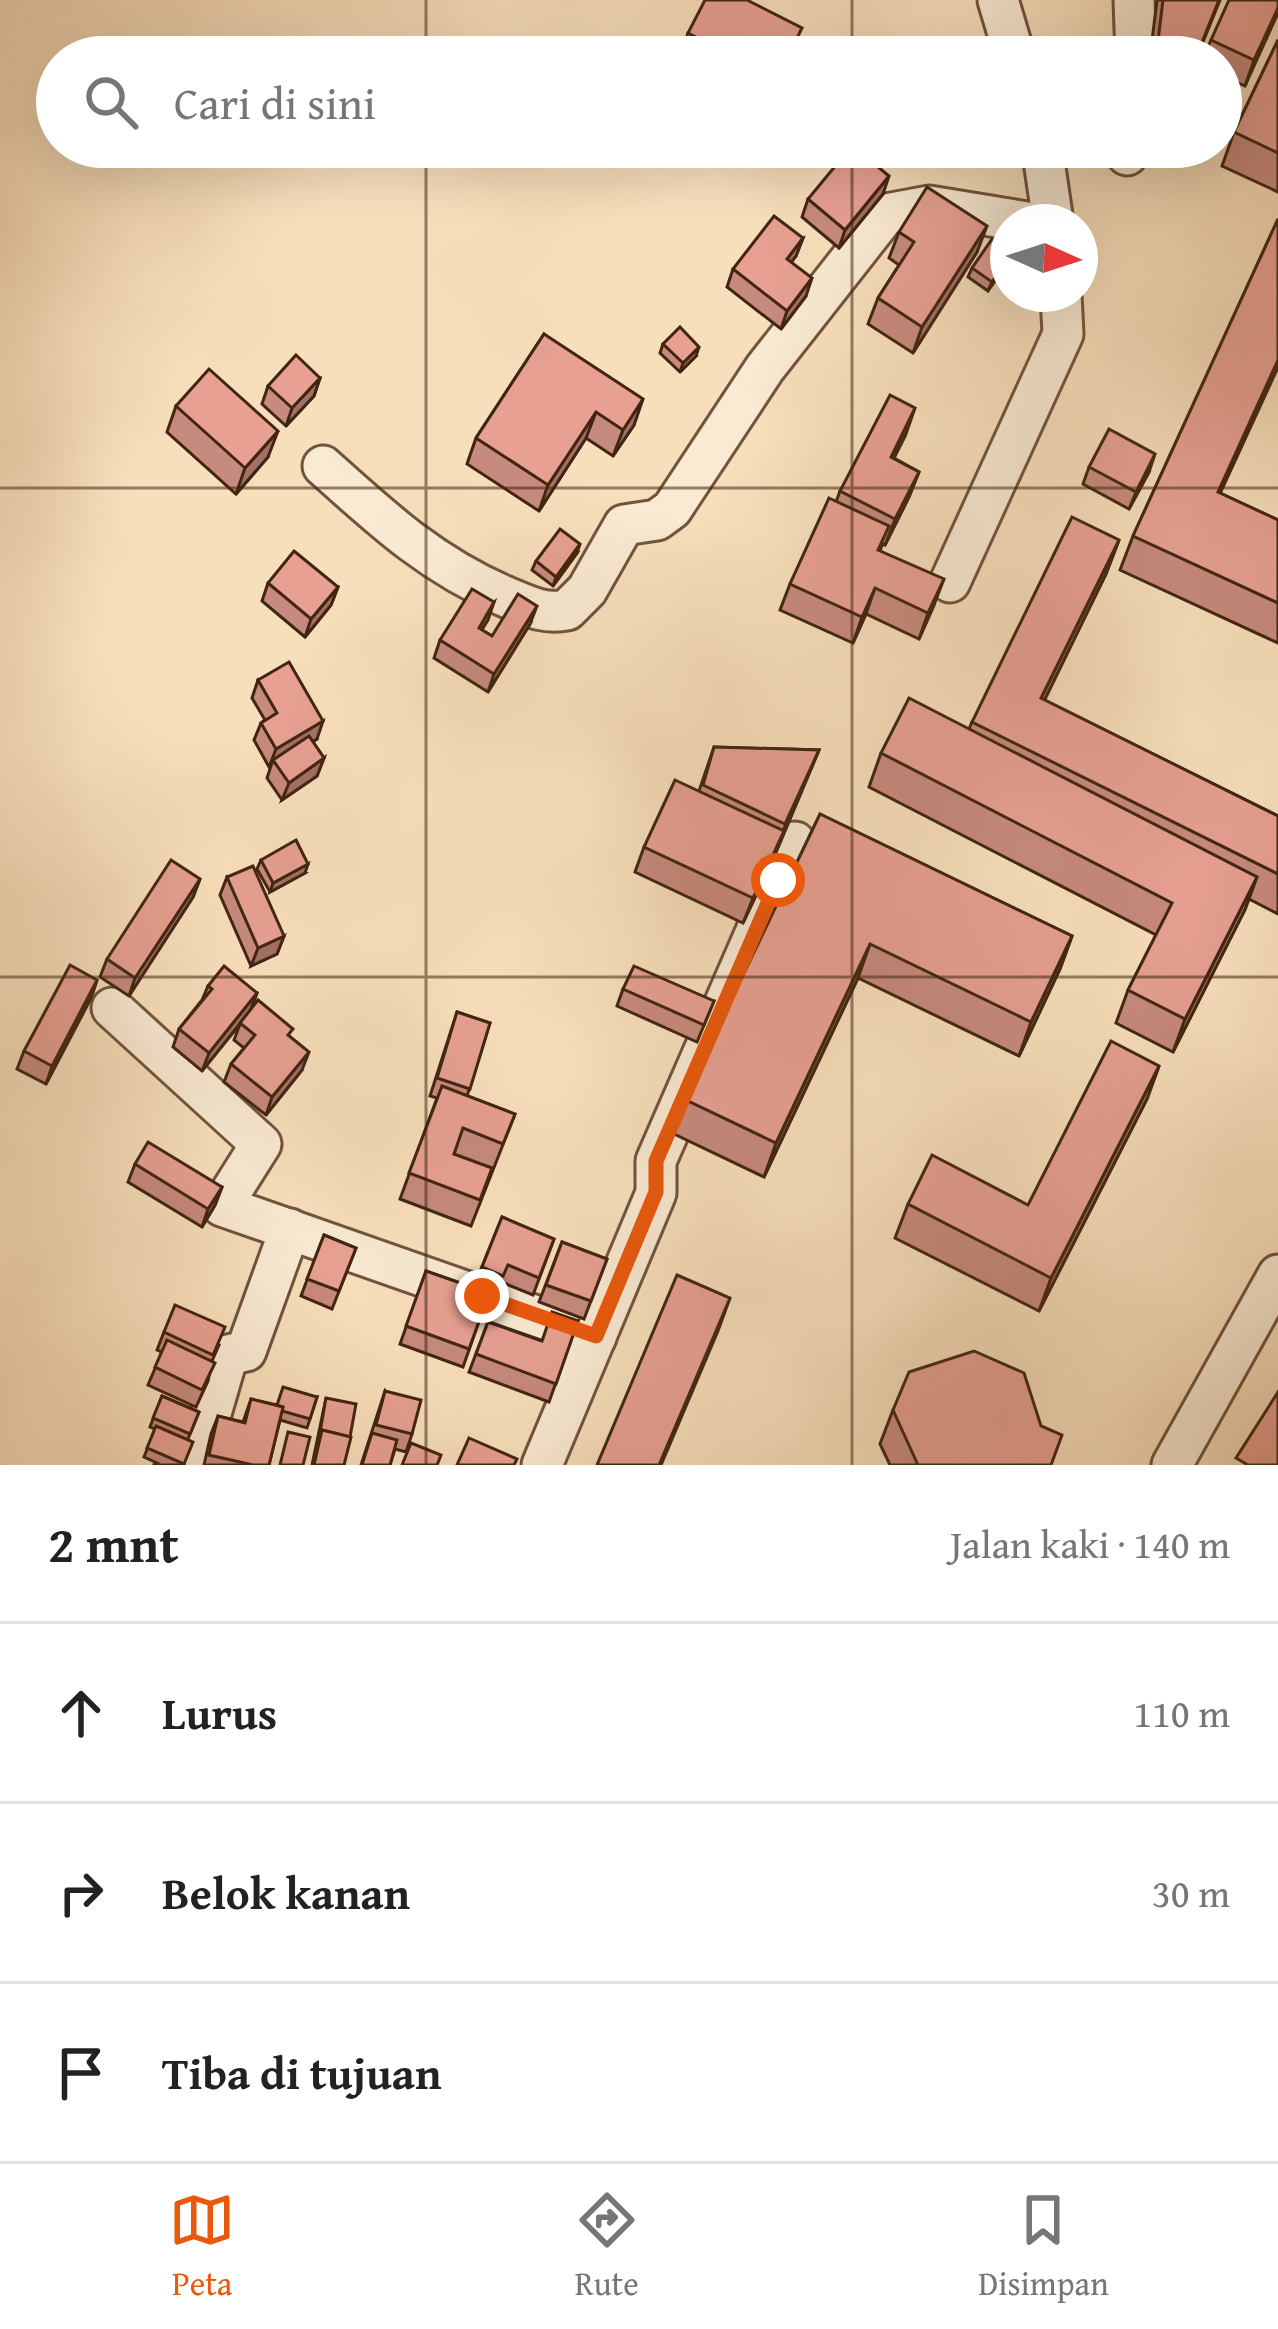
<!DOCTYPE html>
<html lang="id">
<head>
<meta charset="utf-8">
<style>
  :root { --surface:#fff; --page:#f6f6f6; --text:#222; --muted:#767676; --line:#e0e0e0; --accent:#ea580c }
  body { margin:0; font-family:"Gentium Book Plus",serif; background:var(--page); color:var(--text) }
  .compass { position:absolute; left:990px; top:204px; width:108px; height:108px; border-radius:50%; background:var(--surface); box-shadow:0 12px 48px #0002; rotate:93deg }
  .stop { position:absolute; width:36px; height:36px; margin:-27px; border:9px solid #ea580c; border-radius:50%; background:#fff }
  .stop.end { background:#ea580c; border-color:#fff; box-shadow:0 3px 12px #0008 }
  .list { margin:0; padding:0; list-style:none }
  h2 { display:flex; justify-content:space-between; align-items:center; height:156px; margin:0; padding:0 48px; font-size:51px }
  h2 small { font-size:39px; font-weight:400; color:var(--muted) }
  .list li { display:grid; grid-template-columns:78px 1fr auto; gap:36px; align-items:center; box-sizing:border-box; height:180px; padding:0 48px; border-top:3px solid var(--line) }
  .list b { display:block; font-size:45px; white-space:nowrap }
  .list em { font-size:39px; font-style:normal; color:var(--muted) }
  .icon { flex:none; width:66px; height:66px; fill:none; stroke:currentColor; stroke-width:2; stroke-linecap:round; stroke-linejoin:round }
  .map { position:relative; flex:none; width:1278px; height:1465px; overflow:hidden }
  .search { position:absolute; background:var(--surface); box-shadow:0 12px 48px #0002; left:36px; right:36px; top:36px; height:132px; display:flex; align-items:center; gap:30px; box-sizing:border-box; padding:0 42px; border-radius:66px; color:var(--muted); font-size:45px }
  .sheet { height:696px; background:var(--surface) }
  nav { display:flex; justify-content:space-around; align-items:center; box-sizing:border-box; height:168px; border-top:3px solid var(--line); background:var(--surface); font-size:33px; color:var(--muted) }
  nav a { display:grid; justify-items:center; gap:6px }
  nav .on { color:var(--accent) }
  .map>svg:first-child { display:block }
</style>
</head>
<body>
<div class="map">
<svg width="1278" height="1465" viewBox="0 0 1278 1465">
  <rect width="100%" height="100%" fill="#f8dfbc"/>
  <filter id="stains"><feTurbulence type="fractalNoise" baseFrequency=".00167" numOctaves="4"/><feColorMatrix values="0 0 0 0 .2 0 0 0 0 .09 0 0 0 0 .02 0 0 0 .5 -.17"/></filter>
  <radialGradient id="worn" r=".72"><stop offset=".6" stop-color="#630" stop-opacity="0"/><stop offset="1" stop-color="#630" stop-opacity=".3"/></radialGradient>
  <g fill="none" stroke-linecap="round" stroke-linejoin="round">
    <!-- minor casing -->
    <g stroke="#70543c" stroke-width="45">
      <g id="minor">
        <polyline points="998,0 1015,57"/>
        <polyline points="1134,0 1136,57"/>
        <polyline points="1042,147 1053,222"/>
        <polyline points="1127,155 1128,147"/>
        <path d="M323,466C382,519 430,564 504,596C526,605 543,615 567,610L587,590L624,525L657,520L672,509L765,368L886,214L929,206L1027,222"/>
        <polyline points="950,582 1063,334 1061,294"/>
        <polyline points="112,1008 261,1144 222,1206 596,1337"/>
        <polyline points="196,1465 228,1355 246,1351 290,1229"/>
        <polyline points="542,1465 656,1193 656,1161 795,842"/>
        <polyline points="1172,1465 1278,1275"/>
      </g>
    </g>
    <!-- minor -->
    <use href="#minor" stroke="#faead3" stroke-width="39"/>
  </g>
  <!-- wall -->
  <g fill="#c78a7e" stroke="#422511" stroke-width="3">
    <polygon points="1157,0 1220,0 1197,57 1150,57"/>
    <polygon points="1278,0 1245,86 1221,75 1221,57 1204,57 1211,40"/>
    <polygon points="688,33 792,57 680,57"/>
    <polygon points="1278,40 1278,192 1222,166 1234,132"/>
    <polygon points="883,194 839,248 802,217 808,199"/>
    <polygon points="1278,219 1278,367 1220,493 1278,520 1278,643 1120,570 1133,536"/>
    <polygon points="899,232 977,252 913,353 868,324 878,298 899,265 889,258"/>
    <polygon points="803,238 796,256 791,262 806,296 781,329 727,287 733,269"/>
    <polygon points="1008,250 988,291 968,277 972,268"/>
    <polygon points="544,334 634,425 613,456 586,438 539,511 467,464 476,438"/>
    <polygon points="663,344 696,356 680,372 660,353"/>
    <polygon points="320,378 314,396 286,426 262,404 268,386"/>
    <polygon points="176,406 268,457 236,494 167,432"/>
    <polygon points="906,434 894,458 919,472 909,497 885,545 883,544 880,550 934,605 919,639 866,614 853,643 780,610 790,584 836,502 840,491"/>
    <polygon points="1089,467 1149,472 1129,509 1083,484"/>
    <polygon points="1119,540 1106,574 1044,700 1278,816 1278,914 1249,899 1173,1052 1116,1023 1128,990 1156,935 869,787 881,753 969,729 972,722"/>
    <polygon points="577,553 553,586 532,570 536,561"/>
    <polygon points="268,583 338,587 331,605 305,637 262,601"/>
    <polygon points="494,602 482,630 492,636 530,624 488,692 434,658 440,640"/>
    <polygon points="258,680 317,739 313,742 324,758 317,776 282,800 267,778 271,766 269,767 254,740 261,723 265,720 252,698"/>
    <polygon points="714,747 819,750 774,857 743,923 635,872 644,847 699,791"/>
    <polygon points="820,814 1072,936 1060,969 1019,1056 858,978 764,1177 672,1133 684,1099"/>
    <polygon points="261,860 305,873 270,892 257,869"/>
    <polygon points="227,877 284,936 277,954 251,966 220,895"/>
    <polygon points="200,879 193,897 129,996 100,977 107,959"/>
    <polygon points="97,980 91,998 46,1084 17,1069 24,1051"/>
    <polygon points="208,986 257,993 251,1009 290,1037 302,1070 266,1115 224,1082 231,1064 244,1048 234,1040 240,1024 202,1071 173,1047 179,1029 202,1000"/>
    <polygon points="623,989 714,1001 697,1042 617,1006"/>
    <polygon points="457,1012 490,1023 467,1096 515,1114 471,1226 400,1199 437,1098 430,1096"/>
    <polygon points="1159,1066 1147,1099 1039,1311 895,1238 908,1204 1028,1205"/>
    <polygon points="135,1164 222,1187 215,1205 202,1227 128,1182"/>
    <polygon points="502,1217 554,1239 533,1295 501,1282 497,1293 475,1284"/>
    <polygon points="324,1235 356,1248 332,1309 301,1296"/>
    <polygon points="562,1242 607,1259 584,1319 539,1302"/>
    <polygon points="426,1271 489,1293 463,1367 400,1344"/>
    <polygon points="578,1321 549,1402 469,1372 488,1322 542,1341"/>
    <polygon points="164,1332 219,1345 212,1361 208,1381 196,1407 148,1385 162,1352 157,1350"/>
    <polygon points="385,1391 412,1434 406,1452 395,1449 390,1465 361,1465"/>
    <polygon points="162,1396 199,1412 188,1439 184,1465 153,1465 157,1463 144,1457 155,1429 150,1427"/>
    <polygon points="317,1397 307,1428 280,1420 269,1465 204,1465 211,1434 218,1416 243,1422 251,1399 277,1405"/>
    <polygon points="326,1398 344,1465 312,1465"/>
    <polygon points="893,1410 1051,1465 890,1465 880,1444"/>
  </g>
  <!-- shaded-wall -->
  <g fill="#a27066" stroke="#422511" stroke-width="3">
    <polygon points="1278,8 1278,13 1245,86 1254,60"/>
    <polygon points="889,176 883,194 839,248 845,230"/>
    <polygon points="987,226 977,252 913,353 922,327"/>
    <polygon points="803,238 796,256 780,277 787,259"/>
    <polygon points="1008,258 1008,263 988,291 992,282"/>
    <polygon points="812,278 806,296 781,329 787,311"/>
    <polygon points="699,347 696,356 680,372 683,363"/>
    <polygon points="1278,360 1278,367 1205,526 1218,492"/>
    <polygon points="320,378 314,396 286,426 292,408"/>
    <polygon points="643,399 634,425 613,456 623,430"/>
    <polygon points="915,408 906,434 881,483 891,457"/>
    <polygon points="596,412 586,438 539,511 548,485"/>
    <polygon points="278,431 268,457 236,494 245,468"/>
    <polygon points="1155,454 1149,472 1129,509 1136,492"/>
    <polygon points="919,472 909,497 885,545 895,519"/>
    <polygon points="1119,540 1106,574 1029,732 1041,698"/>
    <polygon points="580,544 577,553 553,586 556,577"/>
    <polygon points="944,579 934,605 919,639 928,613"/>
    <polygon points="338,587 331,605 305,637 311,619"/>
    <polygon points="875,588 866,614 853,643 862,617"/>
    <polygon points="494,602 488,620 472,645 479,628"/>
    <polygon points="537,606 530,624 488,692 494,674"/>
    <polygon points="323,721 317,739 275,763 273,760 269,767 276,749"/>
    <polygon points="819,750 774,857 743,923 753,898"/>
    <polygon points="324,758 317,776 282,800 289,783"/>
    <polygon points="308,864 305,873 270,892 273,883"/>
    <polygon points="1257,877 1245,910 1173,1052 1185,1019"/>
    <polygon points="200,879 193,897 129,996 135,978"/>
    <polygon points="284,936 277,954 251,966 258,948"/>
    <polygon points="1072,936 1060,969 1019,1056 1031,1022"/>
    <polygon points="870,944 858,978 764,1177 776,1143"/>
    <polygon points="97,980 91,998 46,1084 52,1066"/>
    <polygon points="257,993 250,1011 202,1071 209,1053"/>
    <polygon points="309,1052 302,1070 266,1115 272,1097"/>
    <polygon points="1159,1066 1147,1099 1039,1311 1051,1278"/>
    <polygon points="222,1187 215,1205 202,1227 208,1209"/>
    <polygon points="730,1298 718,1331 661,1465 659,1465"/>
  </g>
  <!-- building -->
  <g fill="#e7a092" stroke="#422511" stroke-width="3">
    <polygon points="705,0 747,0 802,28 788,57 735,57 688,33"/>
    <polygon points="1163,0 1219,0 1196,57 1156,57"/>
    <polygon points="1229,0 1278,0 1278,8 1254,60 1211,40"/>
    <polygon points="1278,40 1278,153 1234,132"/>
    <polygon points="851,147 854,147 889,176 845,230 808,199"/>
    <polygon points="927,187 987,226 922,327 878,298 914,242 899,232"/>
    <polygon points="774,216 803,238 787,259 812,278 787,311 733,269"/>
    <polygon points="1278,219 1278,360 1218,492 1278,520 1278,603 1133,536"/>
    <polygon points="992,239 1008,250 1008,258 992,282 972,268"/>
    <polygon points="680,327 699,347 683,363 663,344"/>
    <polygon points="544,334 643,399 623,430 596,412 548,485 476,438"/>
    <polygon points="296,355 320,378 292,408 268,386"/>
    <polygon points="209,369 278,431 245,468 176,406"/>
    <polygon points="890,395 915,408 891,457 919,472 895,519 840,491"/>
    <polygon points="1109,429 1155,454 1136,492 1089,467"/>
    <polygon points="829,498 889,526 878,550 944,579 928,613 875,588 862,617 790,584"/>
    <polygon points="1072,517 1119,540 1041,698 1278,816 1278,874 972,722"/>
    <polygon points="560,529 580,544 556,577 536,561"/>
    <polygon points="294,551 338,587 311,619 268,583"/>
    <polygon points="472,589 494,602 479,628 492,636 518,594 537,606 494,674 440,640"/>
    <polygon points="289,662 323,721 276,749 261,723 277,713 258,680"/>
    <polygon points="909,698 1257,877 1185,1019 1128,990 1172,903 881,753"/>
    <polygon points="309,736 324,758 289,783 273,760"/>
    <polygon points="714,747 819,750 785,824 703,785"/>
    <polygon points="675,780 784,831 753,898 644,847"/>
    <polygon points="820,814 1072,936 1031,1022 870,944 776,1143 684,1099"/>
    <polygon points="296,840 308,864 273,883 261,860"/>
    <polygon points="171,860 200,879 135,978 107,959"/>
    <polygon points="253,866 284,936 258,948 227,877"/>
    <polygon points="70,965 97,980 52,1066 24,1051"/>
    <polygon points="224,966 257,993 209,1053 179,1029 212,989 208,986"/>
    <polygon points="634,966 714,1001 704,1025 623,989"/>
    <polygon points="258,1000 293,1029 288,1035 309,1052 272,1097 231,1064 255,1035 240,1023"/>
    <polygon points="457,1012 490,1023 470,1089 437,1078"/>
    <polygon points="1111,1041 1159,1066 1051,1278 908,1204 932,1155 1028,1205"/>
    <polygon points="442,1086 515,1114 503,1144 463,1128 454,1154 492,1168 480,1200 409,1173"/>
    <polygon points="148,1142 222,1187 208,1209 135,1164"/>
    <polygon points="502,1217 554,1239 539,1278 508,1265 503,1276 482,1267"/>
    <polygon points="324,1235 356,1248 339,1291 307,1279"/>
    <polygon points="562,1242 607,1259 591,1301 546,1285"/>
    <polygon points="426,1271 489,1293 469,1349 406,1326"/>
    <polygon points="677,1275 730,1298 659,1465 597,1465"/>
    <polygon points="175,1305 225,1327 213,1355 164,1332"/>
    <polygon points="552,1312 578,1321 556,1384 476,1354 488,1322 542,1341"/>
    <polygon points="167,1340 215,1363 202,1390 155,1367"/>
    <polygon points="974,1351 1024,1373 1041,1426 1062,1435 1051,1465 918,1465 893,1410 909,1372"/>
    <polygon points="283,1387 317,1397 310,1419 282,1411 283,1407 277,1405"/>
    <polygon points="385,1391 421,1400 412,1434 376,1425"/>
    <polygon points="1278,1392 1278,1465 1248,1465 1236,1458"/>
    <polygon points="162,1396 199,1412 190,1434 153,1418"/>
    <polygon points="326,1398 356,1404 350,1437 322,1430 322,1433 320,1432"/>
    <polygon points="251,1399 283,1407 269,1465 253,1465 209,1455 218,1416 245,1423"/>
    <polygon points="156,1426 193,1442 184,1464 147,1448"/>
    <polygon points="322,1430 351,1437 344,1465 314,1465"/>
    <polygon points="288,1432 310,1437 303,1465 280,1465"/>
    <polygon points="372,1433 397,1440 390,1465 362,1465"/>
    <polygon points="469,1438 517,1459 514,1465 457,1465"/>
    <polygon points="411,1443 441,1455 437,1465 402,1465"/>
  </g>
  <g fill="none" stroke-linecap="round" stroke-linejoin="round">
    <!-- route -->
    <polyline stroke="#ea580c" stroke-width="15" points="482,1296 596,1336 656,1192 656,1161 778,880"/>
  </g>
  <!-- grid -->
  <path fill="none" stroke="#422511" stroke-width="3" stroke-opacity="0.55" d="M426,0V57M852,0V57M426,147V1465M852,147V1465M0,488H1278M0,977H1278"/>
  <rect width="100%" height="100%" filter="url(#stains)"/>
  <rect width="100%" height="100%" fill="url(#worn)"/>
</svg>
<svg class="compass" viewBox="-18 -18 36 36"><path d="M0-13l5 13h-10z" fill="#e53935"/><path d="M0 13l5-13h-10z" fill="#767676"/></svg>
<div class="stop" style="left:778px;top:880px"></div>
<div class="stop end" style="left:482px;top:1296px"></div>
<div class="search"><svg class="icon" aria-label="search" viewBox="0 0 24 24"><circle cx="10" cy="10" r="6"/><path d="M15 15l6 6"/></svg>Cari di sini</div>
</div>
<section class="sheet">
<h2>2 mnt<small>Jalan kaki · 140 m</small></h2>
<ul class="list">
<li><svg class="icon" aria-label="ahead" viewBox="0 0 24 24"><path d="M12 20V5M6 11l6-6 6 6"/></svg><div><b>Lurus</b></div><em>110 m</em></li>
<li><svg class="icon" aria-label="right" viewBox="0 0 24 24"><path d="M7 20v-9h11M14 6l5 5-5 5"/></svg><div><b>Belok kanan</b></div><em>30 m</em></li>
<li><svg class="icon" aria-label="arrive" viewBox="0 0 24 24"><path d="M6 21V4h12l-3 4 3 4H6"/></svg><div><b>Tiba di tujuan</b></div></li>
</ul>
</section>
<nav>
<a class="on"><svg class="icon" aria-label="map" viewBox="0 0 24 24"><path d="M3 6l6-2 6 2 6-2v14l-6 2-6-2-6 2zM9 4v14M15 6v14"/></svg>Peta</a>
<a><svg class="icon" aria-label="directions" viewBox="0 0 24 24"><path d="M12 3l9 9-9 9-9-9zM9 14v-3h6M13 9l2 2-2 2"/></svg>Rute</a>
<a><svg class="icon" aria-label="saved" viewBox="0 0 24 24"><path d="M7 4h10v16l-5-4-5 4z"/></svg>Disimpan</a>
</nav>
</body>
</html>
